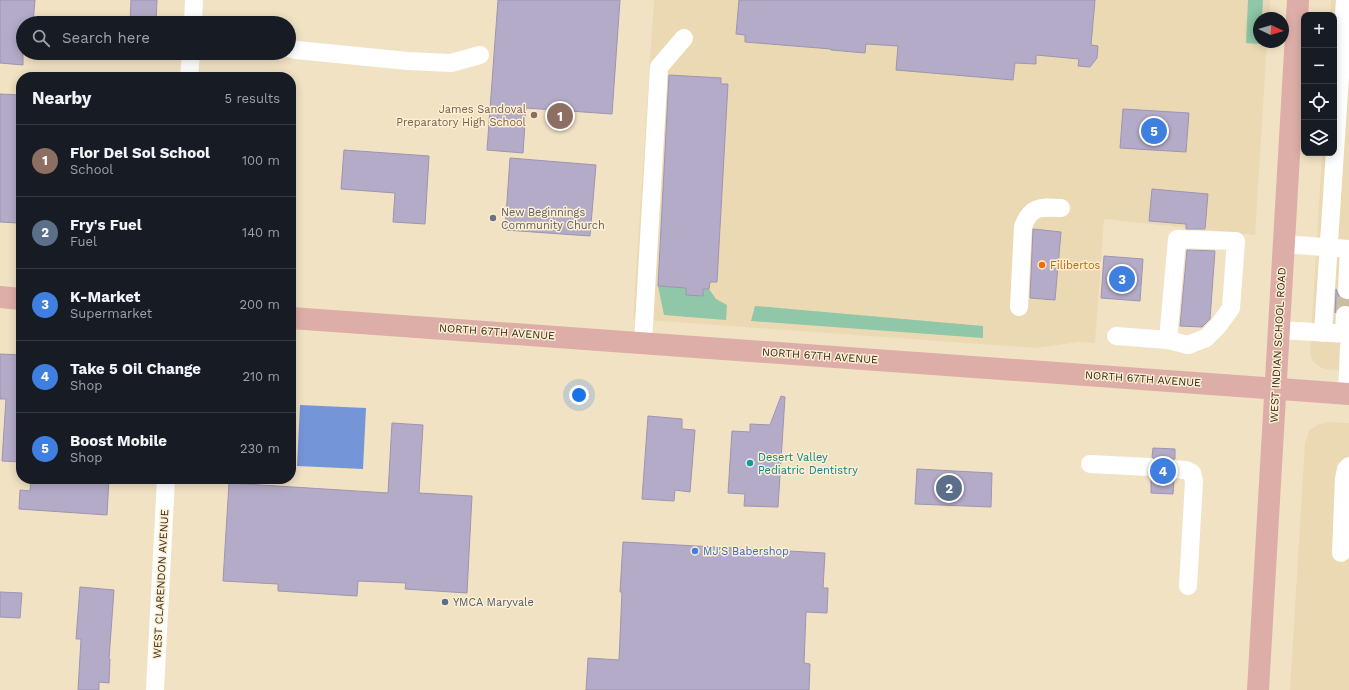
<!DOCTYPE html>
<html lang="en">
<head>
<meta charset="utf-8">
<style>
  :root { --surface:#171b24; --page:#20242c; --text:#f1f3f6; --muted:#9ea1a6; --line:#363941; --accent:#98b4ac }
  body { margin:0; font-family:"Work Sans",sans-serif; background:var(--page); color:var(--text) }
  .controls { position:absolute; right:12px; top:12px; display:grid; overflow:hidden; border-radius:8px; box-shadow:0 2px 10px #0003 }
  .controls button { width:36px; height:36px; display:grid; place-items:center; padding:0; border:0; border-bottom:1px solid var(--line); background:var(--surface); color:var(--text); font:20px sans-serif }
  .compass { position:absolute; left:1253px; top:12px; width:36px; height:36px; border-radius:50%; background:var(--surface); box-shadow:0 2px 10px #0003; rotate:94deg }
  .you { position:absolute; left:579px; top:395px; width:14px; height:14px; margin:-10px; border:3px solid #fff; border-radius:50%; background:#1a73e8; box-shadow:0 0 0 6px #1a73e833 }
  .badge { display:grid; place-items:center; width:26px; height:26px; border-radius:50%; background:var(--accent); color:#fff; font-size:13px; font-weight:700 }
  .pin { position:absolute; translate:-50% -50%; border:2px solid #fff; box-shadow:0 1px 4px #0006 }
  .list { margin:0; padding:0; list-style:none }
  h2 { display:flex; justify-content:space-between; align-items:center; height:52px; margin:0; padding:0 16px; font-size:17px }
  h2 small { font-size:13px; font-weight:400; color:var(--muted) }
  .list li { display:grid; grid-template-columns:26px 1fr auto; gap:12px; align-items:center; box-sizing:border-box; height:72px; padding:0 16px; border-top:1px solid var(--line) }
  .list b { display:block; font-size:15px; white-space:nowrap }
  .list p { margin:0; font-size:13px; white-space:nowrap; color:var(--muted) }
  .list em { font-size:13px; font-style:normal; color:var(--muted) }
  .icon { flex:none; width:22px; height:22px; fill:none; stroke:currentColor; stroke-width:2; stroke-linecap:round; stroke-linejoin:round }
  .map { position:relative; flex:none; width:1349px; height:690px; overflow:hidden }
  .search { position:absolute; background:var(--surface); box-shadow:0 2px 10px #0003; left:16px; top:16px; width:280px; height:44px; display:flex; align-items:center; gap:10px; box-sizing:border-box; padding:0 14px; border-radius:22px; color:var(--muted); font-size:15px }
  .panel { position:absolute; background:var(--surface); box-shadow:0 2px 10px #0003; left:16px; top:72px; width:280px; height:412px; border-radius:16px }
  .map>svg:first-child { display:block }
</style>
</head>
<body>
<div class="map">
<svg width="1349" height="690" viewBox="0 0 1349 690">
  <rect width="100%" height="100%" fill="#f1e2c4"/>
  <!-- built -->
  <g fill="#ebd9b4">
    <polygon points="654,0 1270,0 1269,18 1259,18 1259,42 1267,42 1255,235 1104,219 1095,343 1079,342 1036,348 633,319"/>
    <polygon points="1331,0 1349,0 1349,371 1326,369 1320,367 1314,362 1310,355 1322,153 1334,153 1334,15 1330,15"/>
    <polygon points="1329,422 1349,423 1349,690 1290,690 1305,443 1309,431 1317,425"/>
  </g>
  <!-- green -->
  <g fill="#8fc7a8">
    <polygon points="1248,0 1263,0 1262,18 1259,18 1259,42 1260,42 1260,44 1246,43"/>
    <polygon points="658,286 686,288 686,295 702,296 703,289 709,289 716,299 727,305 726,320 664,315"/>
    <polygon points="755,306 983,326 983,338 751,321"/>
  </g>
  <!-- water -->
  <polygon fill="#7595d9" points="300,405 366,408 363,469 297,466"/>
  <!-- building -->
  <g fill="#b4abc8" stroke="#9d94b1">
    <polygon points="0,0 35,0 33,23 23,23 23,65 0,63"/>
    <polygon points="131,0 157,0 156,23 130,23"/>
    <polygon points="498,0 620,0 612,114 526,108 523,153 487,150"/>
    <polygon points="739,0 1095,0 1091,45 1098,46 1097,58 1090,67 1078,66 1079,59 1036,55 1036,64 1015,63 1013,80 896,70 898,46 866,44 865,53 831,50 831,49 745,42 745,35 736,34"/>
    <polygon points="669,75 721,78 721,84 728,84 717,282 710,282 709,289 703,289 703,296 686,295 686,288 658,286"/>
    <polygon points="0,94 21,95 21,159 17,204 19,204 18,223 0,222"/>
    <polygon points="1123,109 1189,113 1186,152 1120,148"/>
    <polygon points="344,150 429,156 425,224 393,222 395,193 341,189"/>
    <polygon points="510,158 596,165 590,236 505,230"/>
    <polygon points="1152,189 1208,194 1205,229 1186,229 1186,224 1149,221"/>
    <polygon points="1033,229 1061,232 1055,300 1030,298"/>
    <polygon points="1187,250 1215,251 1210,319 1202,327 1180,326"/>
    <polygon points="1104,256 1143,259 1140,301 1101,298"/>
    <polygon points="1336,289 1338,294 1341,299 1349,300 1349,306 1345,305 1340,306 1336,309 1335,313"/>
    <polygon points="0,354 21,355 21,462 2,461 6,399 0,399"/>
    <polygon points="781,396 785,397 778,507 744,506 745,494 728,493 732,431 750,432 750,424 770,425"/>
    <polygon points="648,416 682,419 682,429 695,430 690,492 675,490 674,501 642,499"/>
    <polygon points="392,423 423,425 419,493 472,496 467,593 405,589 406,583 358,581 357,596 278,591 278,584 223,581 229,483 388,493"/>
    <polygon points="1153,448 1175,449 1175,459 1166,460 1162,464 1161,469 1162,474 1165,477 1174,480 1173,494 1151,493 1151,477 1158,473 1159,467 1158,462 1152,457"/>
    <polygon points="917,469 992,473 991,507 915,504"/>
    <polygon points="31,479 109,479 107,515 19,509 20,490 30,491"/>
    <polygon points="623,542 825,553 823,588 828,588 827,613 806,612 804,663 810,664 809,690 586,690 588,658 619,660 622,592 620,592"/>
    <polygon points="80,587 114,590 109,659 110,659 109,683 99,682 99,690 78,690 81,639 76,639"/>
    <polygon points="0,592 22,593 20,618 0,617"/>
  </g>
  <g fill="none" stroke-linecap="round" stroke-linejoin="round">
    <!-- minor-tunnel -->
    <polyline stroke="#cabda3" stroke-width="18" stroke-dasharray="18 9" stroke-linecap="butt" points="1345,315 1347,290"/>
    <!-- minor -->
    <g stroke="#fff" stroke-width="18">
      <polyline points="193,23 194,0"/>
      <polyline points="289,48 296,50 408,61 451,63 480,55"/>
      <polyline points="189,77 191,53"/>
      <polyline points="1284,244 1349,249 1347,290"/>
      <path d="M1019,307L1023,227C1030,206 1041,207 1061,208"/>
      <polyline points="1279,330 1349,334"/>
      <polyline points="1323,333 1345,0"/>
      <polyline points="1344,334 1345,315"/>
      <polyline points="1116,336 1168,340 1188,345 1206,338 1218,326 1231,308 1236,241 1177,239 1168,340"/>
      <polyline points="643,342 659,67 684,38"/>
      <polyline points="1347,394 1349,346"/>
      <polyline points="1090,464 1149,467"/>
      <polyline points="1171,469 1186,470 1192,473 1194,481 1188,586"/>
      <polyline points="1341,553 1344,479 1346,469 1349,466"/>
      <polyline points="155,690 166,479"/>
    </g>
    <!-- major -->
    <g stroke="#ddaea7" stroke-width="22">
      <polyline points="0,297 21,299"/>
      <polyline points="291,318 1349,394"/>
      <polyline points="1258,690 1298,0"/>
    </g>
  </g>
  <!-- markers -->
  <circle fill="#8d6e63" stroke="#feefd1" stroke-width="1.5" cx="534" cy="115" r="4"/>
  <circle fill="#6b7280" stroke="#feefd1" stroke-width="1.5" cx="493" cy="218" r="4"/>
  <circle fill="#e8710a" stroke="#feefd1" stroke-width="1.5" cx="1042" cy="265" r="4"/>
  <circle fill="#0f9aa8" stroke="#feefd1" stroke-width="1.5" cx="750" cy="463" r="4"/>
  <circle fill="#3f7fe0" stroke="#feefd1" stroke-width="1.5" cx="695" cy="551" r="4"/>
  <circle fill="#5c6f8a" stroke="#feefd1" stroke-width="1.5" cx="445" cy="602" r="4"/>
  <g text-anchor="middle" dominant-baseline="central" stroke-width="3" stroke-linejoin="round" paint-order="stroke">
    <!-- education labels -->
    <g font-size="11" fill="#785e54" stroke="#feefd1" text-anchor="end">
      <text x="526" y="109">James Sandoval<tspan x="526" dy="13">Preparatory High School</tspan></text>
    </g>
    <!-- worship labels -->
    <g font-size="11" fill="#5b616d" stroke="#feefd1" text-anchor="start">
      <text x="501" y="212">New Beginnings<tspan x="501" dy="13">Community Church</tspan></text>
    </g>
    <!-- food labels -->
    <g font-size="11" fill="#c56008" stroke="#feefd1" text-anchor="start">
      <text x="1050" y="265">Filibertos</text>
    </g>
    <!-- street labels -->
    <g font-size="11" fill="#2f291e" stroke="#feefd1">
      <text transform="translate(497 332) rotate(4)">NORTH 67TH AVENUE</text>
      <text transform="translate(1278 345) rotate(-87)">WEST INDIAN SCHOOL ROAD</text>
      <text transform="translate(820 356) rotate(4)">NORTH 67TH AVENUE</text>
      <text transform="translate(1143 379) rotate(4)">NORTH 67TH AVENUE</text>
      <text transform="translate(161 584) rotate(-87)">WEST CLARENDON AVENUE</text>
    </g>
    <!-- culture labels -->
    <g font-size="11" fill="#0d838f" stroke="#feefd1" text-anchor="start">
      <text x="758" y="457">Desert Valley<tspan x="758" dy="13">Pediatric Dentistry</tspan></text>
    </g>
    <!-- shop labels -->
    <g font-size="11" fill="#366cbe" stroke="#feefd1" text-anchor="start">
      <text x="703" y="551">MJ'S Babershop</text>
    </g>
    <!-- service labels -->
    <g font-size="11" fill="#4e5e75" stroke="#feefd1" text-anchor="start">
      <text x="453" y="602">YMCA Maryvale</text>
    </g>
  </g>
</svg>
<div class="controls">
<button>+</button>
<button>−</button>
<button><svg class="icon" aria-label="locate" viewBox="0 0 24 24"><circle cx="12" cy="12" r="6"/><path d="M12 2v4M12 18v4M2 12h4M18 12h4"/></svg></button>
<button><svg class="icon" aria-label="layers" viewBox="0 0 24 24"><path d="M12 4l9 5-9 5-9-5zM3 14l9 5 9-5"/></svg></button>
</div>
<svg class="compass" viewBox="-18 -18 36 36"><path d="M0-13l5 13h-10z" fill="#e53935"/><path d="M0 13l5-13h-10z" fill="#9ea1a6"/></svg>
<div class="you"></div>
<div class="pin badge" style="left:560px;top:116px;background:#8d6e63">1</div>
<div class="pin badge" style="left:949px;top:488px;background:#5c6f8a">2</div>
<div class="pin badge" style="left:1122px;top:279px;background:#3f7fe0">3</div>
<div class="pin badge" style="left:1163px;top:471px;background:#3f7fe0">4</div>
<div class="pin badge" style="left:1154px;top:131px;background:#3f7fe0">5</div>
<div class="search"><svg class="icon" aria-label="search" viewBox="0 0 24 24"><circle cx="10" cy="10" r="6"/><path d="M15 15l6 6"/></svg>Search here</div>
<section class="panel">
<h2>Nearby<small>5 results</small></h2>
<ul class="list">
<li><span class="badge" style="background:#8d6e63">1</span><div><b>Flor Del Sol School</b><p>School</p></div><em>100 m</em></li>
<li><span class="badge" style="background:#5c6f8a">2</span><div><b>Fry's Fuel</b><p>Fuel</p></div><em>140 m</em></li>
<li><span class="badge" style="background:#3f7fe0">3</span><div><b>K-Market</b><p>Supermarket</p></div><em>200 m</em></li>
<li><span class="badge" style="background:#3f7fe0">4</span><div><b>Take 5 Oil Change</b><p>Shop</p></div><em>210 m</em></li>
<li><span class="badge" style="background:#3f7fe0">5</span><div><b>Boost Mobile</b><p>Shop</p></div><em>230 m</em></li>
</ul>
</section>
</div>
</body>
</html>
